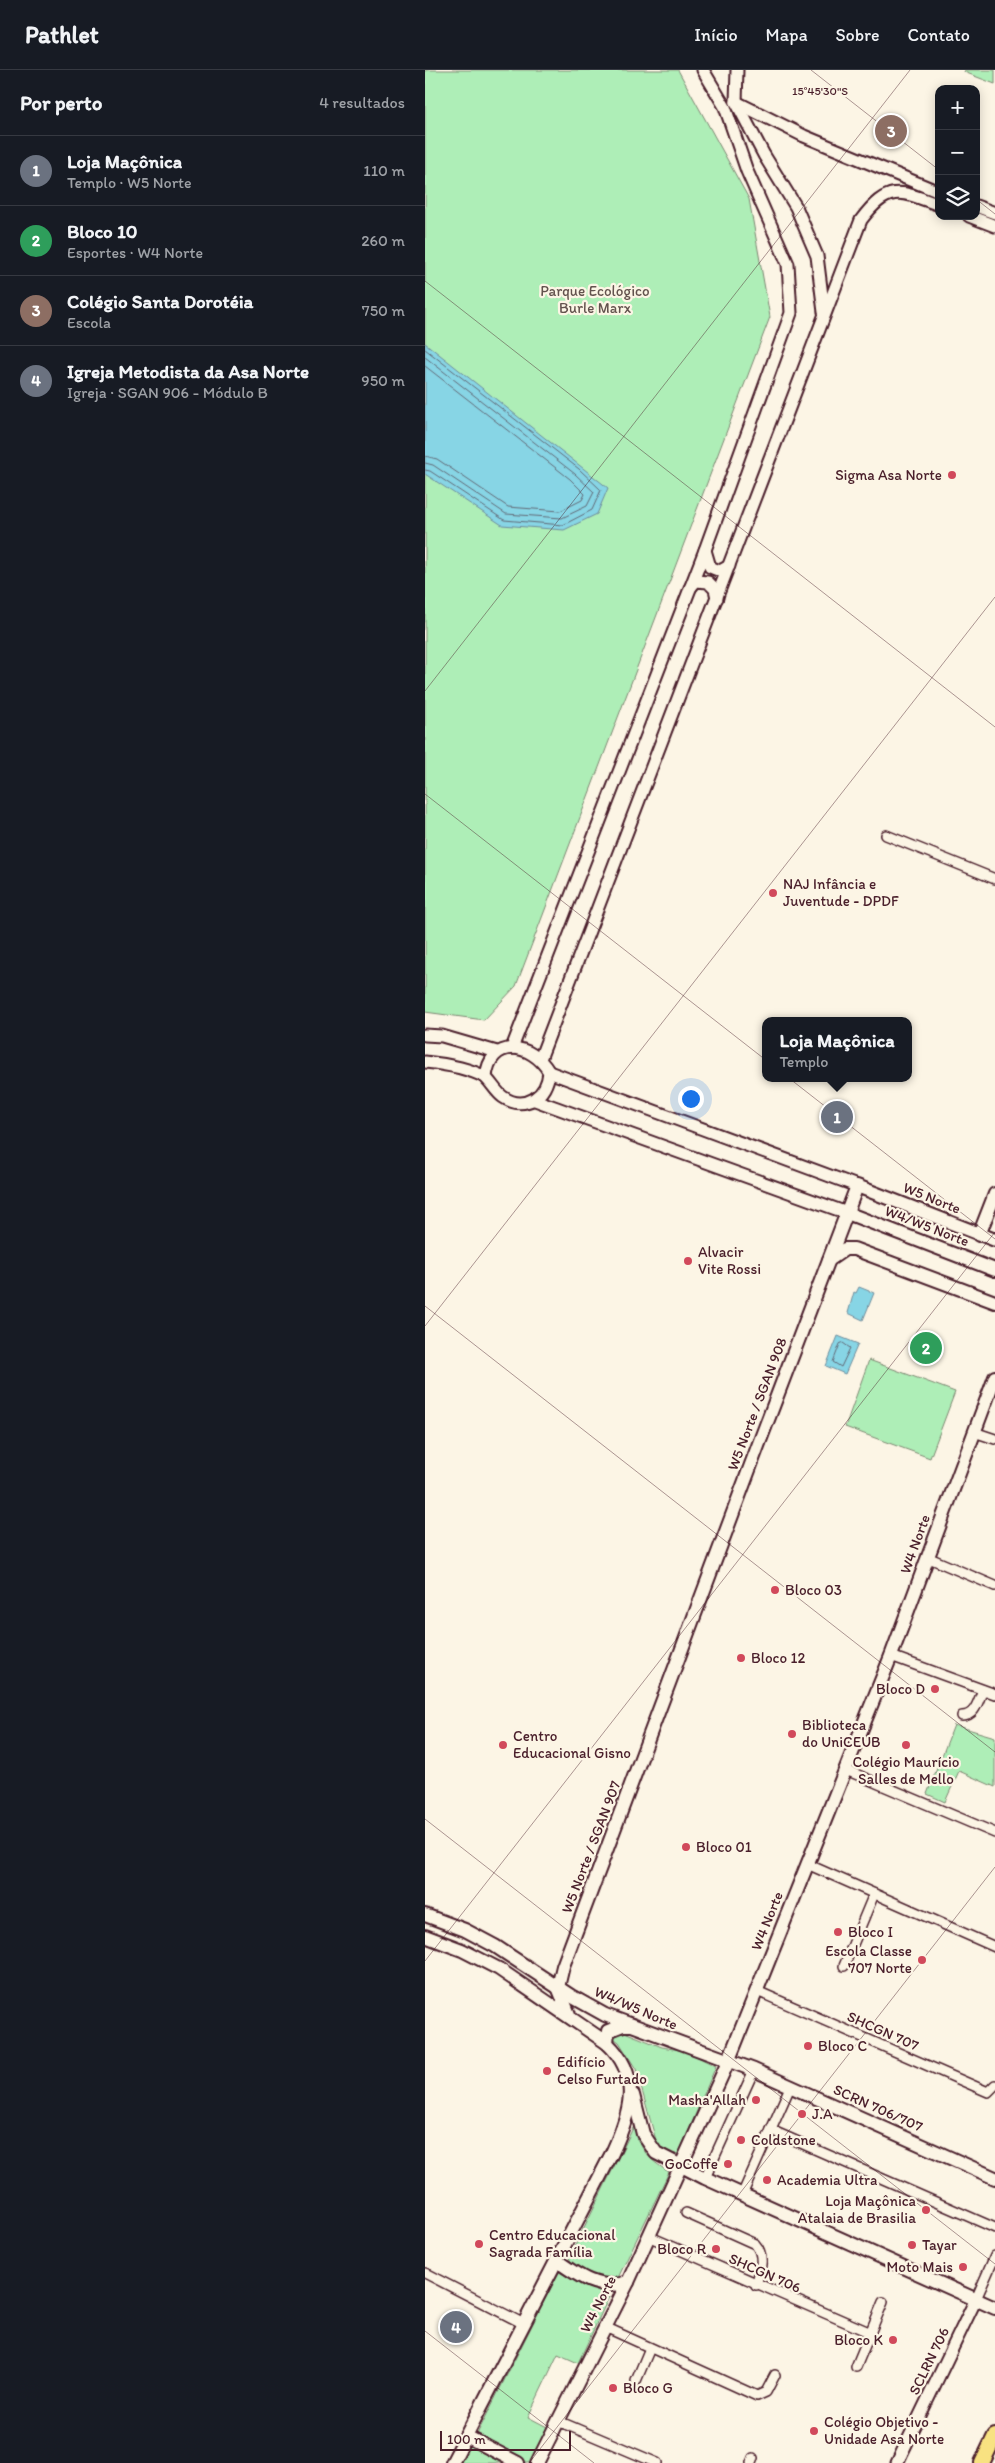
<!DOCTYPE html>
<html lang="pt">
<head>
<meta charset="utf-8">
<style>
  :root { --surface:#171b24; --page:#242831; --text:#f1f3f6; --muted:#9ea1a6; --line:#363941; --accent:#8c9099 }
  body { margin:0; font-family:Itim,sans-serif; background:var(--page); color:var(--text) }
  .controls { position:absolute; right:15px; top:15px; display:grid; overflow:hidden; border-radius:10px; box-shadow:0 2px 12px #0003 }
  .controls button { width:45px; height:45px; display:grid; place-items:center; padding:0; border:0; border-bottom:1px solid var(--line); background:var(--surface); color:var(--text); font:25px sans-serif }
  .scale { position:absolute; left:15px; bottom:12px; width:131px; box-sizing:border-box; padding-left:5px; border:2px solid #4a1f2b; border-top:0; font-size:14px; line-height:18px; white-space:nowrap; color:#4a1f2b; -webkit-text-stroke:4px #fcf5e5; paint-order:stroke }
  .you { position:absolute; left:265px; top:1028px; width:18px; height:18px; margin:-12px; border:4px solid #fff; border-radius:50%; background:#1a73e8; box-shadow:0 0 0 8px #1a73e833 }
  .badge { display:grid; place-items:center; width:32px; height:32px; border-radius:50%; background:var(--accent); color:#fff; font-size:16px; font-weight:700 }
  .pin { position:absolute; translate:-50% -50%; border:2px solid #fff; box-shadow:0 1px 5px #0006 }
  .popup { position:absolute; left:337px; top:947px; width:150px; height:65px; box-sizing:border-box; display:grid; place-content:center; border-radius:10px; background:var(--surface); filter:drop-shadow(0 1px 4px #0005); font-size:16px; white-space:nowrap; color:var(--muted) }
  .popup b { font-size:19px; color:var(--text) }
  .popup::after { content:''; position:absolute; left:50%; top:100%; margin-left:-10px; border:10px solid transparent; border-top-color:var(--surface) }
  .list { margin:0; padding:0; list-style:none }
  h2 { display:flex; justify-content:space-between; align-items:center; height:65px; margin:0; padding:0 20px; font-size:21px }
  h2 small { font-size:16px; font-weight:400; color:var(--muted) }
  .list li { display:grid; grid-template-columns:32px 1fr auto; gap:15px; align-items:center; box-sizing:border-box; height:70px; padding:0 20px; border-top:1px solid var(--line) }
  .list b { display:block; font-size:19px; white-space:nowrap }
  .list p { margin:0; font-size:16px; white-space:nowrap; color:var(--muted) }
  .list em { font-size:16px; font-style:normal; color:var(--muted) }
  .icon { flex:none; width:28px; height:28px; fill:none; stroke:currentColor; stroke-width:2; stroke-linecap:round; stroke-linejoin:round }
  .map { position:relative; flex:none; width:570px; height:2393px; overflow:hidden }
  header { display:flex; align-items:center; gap:30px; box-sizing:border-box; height:70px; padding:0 25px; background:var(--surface); border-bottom:1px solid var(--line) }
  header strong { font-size:24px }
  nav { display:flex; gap:28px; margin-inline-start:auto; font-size:18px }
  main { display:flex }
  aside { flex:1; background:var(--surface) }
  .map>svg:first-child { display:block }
</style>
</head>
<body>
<header>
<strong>Pathlet</strong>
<nav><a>Início</a><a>Mapa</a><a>Sobre</a><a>Contato</a></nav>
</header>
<main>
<aside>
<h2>Por perto<small>4 resultados</small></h2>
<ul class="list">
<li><span class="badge" style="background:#6b7280">1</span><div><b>Loja Maçônica</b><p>Templo · W5 Norte</p></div><em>110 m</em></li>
<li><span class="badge" style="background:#2e9e5b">2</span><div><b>Bloco 10</b><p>Esportes · W4 Norte</p></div><em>260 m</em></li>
<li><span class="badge" style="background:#8d6e63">3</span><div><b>Colégio Santa Dorotéia</b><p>Escola</p></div><em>750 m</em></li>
<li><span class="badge" style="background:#6b7280">4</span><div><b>Igreja Metodista da Asa Norte</b><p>Igreja · SGAN 906 - Módulo B</p></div><em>950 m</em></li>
</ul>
</aside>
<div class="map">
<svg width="570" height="2393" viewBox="0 0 570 2393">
  <rect width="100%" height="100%" fill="#fcf5e5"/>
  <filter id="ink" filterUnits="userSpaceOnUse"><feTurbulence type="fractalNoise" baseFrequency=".02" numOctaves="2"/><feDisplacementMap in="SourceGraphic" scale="10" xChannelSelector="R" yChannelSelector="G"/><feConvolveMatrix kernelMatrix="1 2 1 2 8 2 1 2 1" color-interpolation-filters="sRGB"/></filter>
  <g filter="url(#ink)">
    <!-- green -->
    <g fill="#aeeeb7" stroke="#7c8671">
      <polygon points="0,0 253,0 324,129 345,247 91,916 59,950 0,942"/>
      <polygon points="540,0 570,0 570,14 539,2"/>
      <polygon points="444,1290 530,1322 505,1388 420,1357"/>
      <polygon points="529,1655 570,1667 570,1717 534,1701 520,1732 502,1724"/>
      <path d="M192,1959L237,1977L260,1981L291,1996L254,2083C244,2086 239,2080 232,2074L211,1999L194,1972L184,1965Z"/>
      <path d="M209,2056C216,2081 223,2089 244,2102L192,2210C175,2212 152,2204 144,2188Z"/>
      <polygon points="134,2202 184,2227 153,2293 133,2284 103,2347 122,2357 105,2392 98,2392 56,2370 52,2364"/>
      <polygon points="41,2374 78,2393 32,2393"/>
    </g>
    <!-- water -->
    <g fill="#87d5e5" stroke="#6f8c9b">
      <polygon points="0,273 183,418 172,444 139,460 77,455 0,404"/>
      <polygon points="434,1217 449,1223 438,1250 423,1243 429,1222 431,1223"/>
      <polygon points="413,1266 433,1274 420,1304 401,1296"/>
    </g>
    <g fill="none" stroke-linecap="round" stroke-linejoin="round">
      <!-- shore -->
      <g stroke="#626875" stroke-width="1">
        <polyline points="0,279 154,399 176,420 167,440 138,455 79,450 5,401 0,400"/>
        <polyline points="0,287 150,404 169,422 162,436 137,448 81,444 8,395 0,393"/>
        <polyline points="0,296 145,409 160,424 157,430 135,441 83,437 12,389 0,386"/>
        <polygon points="418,1273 425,1278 416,1297 408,1292 415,1274"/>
      </g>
      <!-- minor casing -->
      <g stroke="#4a1f2b" stroke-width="12">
        <g id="minor">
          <polyline points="461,765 570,809"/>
          <polyline points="549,1362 570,1369"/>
          <polyline points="502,1487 570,1516"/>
          <polyline points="466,1586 570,1624"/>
          <path d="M537,1646C551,1646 553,1630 558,1620"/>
          <polyline points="421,1700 570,1763"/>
          <polyline points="382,1794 570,1877"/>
          <polyline points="419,1896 449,1824"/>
          <polyline points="332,1921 563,2022 570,2015"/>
          <polyline points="346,2060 570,2158"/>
          <polyline points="280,2108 329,2000"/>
          <polyline points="317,2125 365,2017"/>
          <path d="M261,2143L330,2174C341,2186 335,2201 331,2215"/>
          <polyline points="223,2166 446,2263"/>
          <polyline points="0,2203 99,2254"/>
          <polyline points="551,2229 570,2186"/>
          <polyline points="180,2257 332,2326 341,2322 350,2305"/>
          <polyline points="431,2297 458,2232"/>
          <polyline points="211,2311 225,2278"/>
          <polyline points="133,2351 232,2393"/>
          <polyline points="326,2393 328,2388"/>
        </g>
      </g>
      <!-- tertiary casing -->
      <g stroke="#4a1f2b" stroke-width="15">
        <g id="tertiary">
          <polyline points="312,0 311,32 339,85 371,137 392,186 399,242"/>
          <polyline points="311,32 379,66 514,122"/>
          <polyline points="551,136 570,143"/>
          <polyline points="544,146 570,156"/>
          <polyline points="280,480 285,497 295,501 304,496"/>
          <polyline points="265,518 271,511 283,512 290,519 292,528"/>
          <polyline points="0,965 17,966 72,982"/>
          <polyline points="87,978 280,480 366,243 363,194 322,101 300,37 278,0"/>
          <path d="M115,989L436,150C463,114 475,120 514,135"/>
          <path d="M0,992C19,994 43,998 60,1007C66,1012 71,1022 78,1027C100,1042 122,1026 124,1002C107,972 64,967 61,1008"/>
          <polyline points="124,1002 432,1116"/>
          <polyline points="110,1030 422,1143"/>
          <polyline points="472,2393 551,2229"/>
        </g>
      </g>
      <!-- secondary casing -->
      <g stroke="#4a1f2b" stroke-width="16">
        <g id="secondary">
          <polyline points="422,1143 570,1200"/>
          <polyline points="554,1165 570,1124"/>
          <polyline points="404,1190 420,1179 429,1179 570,1232"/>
          <polyline points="0,1845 40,1860 70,1876 146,1926 180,1945 329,2000 570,2108"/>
          <path d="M0,1866L37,1880L74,1899L182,1973C218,2007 205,2044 187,2083L27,2393"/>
          <polyline points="145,1947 133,1917 138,1896 333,1376 432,1116 570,1170"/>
          <polyline points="182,1973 183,1961 198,1955 206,1955"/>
          <polyline points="208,2025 218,2064 231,2083 280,2108 570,2238"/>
          <path d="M131,2190C153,2206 175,2222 203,2212"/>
          <polyline points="41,2366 93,2393"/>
          <polyline points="112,2393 203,2212 303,1992 466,1586 570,1307"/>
        </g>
      </g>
      <!-- primary casing -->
      <g stroke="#4a1f2b" stroke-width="18">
        <polyline id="primary" points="557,2393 570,2366"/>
      </g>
      <!-- minor -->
      <use href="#minor" stroke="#fcf5e5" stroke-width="9"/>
      <!-- tertiary -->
      <use href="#tertiary" stroke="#fcf5e5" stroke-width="11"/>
      <!-- secondary -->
      <use href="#secondary" stroke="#fcf5e5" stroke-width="12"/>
      <!-- primary -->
      <use href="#primary" stroke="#f8e281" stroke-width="14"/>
    </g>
  </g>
  <!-- ticks -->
  <path fill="none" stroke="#4a1f2b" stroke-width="1" stroke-opacity="0.45" d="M386,0L514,100M551,129L570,144M0,211L570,657M0,621L485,0M0,724L570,1169M0,1236L570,1682M0,1256L570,527M0,1749L570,2194M0,1891L570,1162M0,2261L169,2393M104,2393L570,1797"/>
  <!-- markers -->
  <g fill="#d1495b" stroke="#fcf5e5" stroke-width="2">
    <circle cx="527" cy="405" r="5"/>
    <circle cx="348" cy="823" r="5"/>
    <circle cx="263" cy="1191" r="5"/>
    <circle cx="350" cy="1520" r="5"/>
    <circle cx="316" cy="1588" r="5"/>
    <circle cx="510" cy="1619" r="5"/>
    <circle cx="367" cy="1664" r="5"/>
    <circle cx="78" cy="1675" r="5"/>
    <circle cx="481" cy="1675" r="5"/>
    <circle cx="261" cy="1777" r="5"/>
    <circle cx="413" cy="1862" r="5"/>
    <circle cx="497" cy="1890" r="5"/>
    <circle cx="383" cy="1976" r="5"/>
    <circle cx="122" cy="2001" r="5"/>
    <circle cx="331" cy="2030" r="5"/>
    <circle cx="377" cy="2044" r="5"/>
    <circle cx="316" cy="2070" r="5"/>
    <circle cx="303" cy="2094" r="5"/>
    <circle cx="342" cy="2110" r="5"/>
    <circle cx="501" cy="2140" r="5"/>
    <circle cx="54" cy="2174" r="5"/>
    <circle cx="487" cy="2175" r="5"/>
    <circle cx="291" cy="2179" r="5"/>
    <circle cx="538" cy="2197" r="5"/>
    <circle cx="468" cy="2270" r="5"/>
    <circle cx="188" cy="2318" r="5"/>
    <circle cx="389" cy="2361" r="5"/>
  </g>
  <g text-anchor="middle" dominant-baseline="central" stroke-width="4.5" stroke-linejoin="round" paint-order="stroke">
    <!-- park labels -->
    <g font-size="15" fill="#63534e" stroke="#fcf5e5">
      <text x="170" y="221">Parque Ecológico<tspan x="170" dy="17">Burle Marx</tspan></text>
    </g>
    <!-- poi labels -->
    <g font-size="15" fill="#4a1f2b" stroke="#fcf5e5" text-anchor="start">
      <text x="517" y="405" text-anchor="end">Sigma Asa Norte</text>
      <text x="358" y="814">NAJ Infância e<tspan x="358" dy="17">Juventude - DPDF</tspan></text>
      <text x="273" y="1182">Alvacir<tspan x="273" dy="17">Vite Rossi</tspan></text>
      <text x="360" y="1520">Bloco 03</text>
      <text x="326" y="1588">Bloco 12</text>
      <text x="500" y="1619" text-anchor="end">Bloco D</text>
      <text x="377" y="1655">Biblioteca<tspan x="377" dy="17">do UniCEUB</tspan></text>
      <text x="88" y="1666">Centro<tspan x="88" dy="17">Educacional Gisno</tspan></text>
      <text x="481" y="1692" text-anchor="middle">Colégio Maurício<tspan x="481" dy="17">Salles de Mello</tspan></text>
      <text x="271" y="1777">Bloco 01</text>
      <text x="423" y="1862">Bloco I</text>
      <text x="487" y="1881" text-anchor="end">Escola Classe<tspan x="487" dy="17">707 Norte</tspan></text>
      <text x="393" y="1976">Bloco C</text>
      <text x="132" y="1992">Edifício<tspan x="132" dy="17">Celso Furtado</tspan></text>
      <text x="321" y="2030" text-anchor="end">Masha'Allah</text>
      <text x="387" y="2044">J.A</text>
      <text x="326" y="2070">Coldstone</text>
      <text x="293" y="2094" text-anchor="end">GoCoffe</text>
      <text x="352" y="2110">Academia Ultra</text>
      <text x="491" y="2131" text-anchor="end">Loja Maçônica<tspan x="491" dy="17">Atalaia de Brasilia</tspan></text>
      <text x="64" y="2165">Centro Educacional<tspan x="64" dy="17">Sagrada Família</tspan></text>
      <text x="497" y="2175">Tayar</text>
      <text x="281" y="2179" text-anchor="end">Bloco R</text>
      <text x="528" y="2197" text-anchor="end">Moto Mais</text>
      <text x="458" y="2270" text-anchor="end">Bloco K</text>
      <text x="198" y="2318">Bloco G</text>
      <text x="399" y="2352">Colégio Objetivo -<tspan x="399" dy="17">Unidade Asa Norte</tspan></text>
    </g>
    <!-- street labels -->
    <g font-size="15" fill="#4a1f2b" stroke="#fcf5e5">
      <text transform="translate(507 1128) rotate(22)">W5 Norte</text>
      <text transform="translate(502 1156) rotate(21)">W4/W5 Norte</text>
      <text transform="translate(332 1334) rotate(-69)">W5 Norte / SGAN 908</text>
      <text transform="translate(490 1474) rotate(-70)">W4 Norte</text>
      <text transform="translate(166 1777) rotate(-69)">W5 Norte / SGAN 907</text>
      <text transform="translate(342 1851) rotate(-68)">W4 Norte</text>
      <text transform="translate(211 1938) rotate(23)">W4/W5 Norte</text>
      <text transform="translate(458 1961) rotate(24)">SHCGN 707</text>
      <text transform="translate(453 2038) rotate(24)">SCRN 706/707</text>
      <text transform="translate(340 2203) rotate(24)">SHCGN 706</text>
      <text transform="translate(173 2234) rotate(-63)">W4 Norte</text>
      <text transform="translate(504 2291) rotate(-64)">SCLRN 706</text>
    </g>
  </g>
  <g font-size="12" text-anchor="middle" fill="#4a1f2b" stroke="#fcf5e5" stroke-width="4.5" stroke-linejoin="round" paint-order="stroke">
    <text x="395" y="25">15°45'30"S</text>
  </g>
</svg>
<div class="controls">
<button>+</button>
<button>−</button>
<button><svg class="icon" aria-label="layers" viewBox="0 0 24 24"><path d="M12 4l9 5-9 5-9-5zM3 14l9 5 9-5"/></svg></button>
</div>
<div class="scale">100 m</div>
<div class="you"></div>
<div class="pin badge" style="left:412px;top:1047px;background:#6b7280">1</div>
<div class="popup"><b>Loja Maçônica</b>Templo</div>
<div class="pin badge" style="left:501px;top:1278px;background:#2e9e5b">2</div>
<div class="pin badge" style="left:466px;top:61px;background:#8d6e63">3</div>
<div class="pin badge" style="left:31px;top:2257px;background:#6b7280">4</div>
</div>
</main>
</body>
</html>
